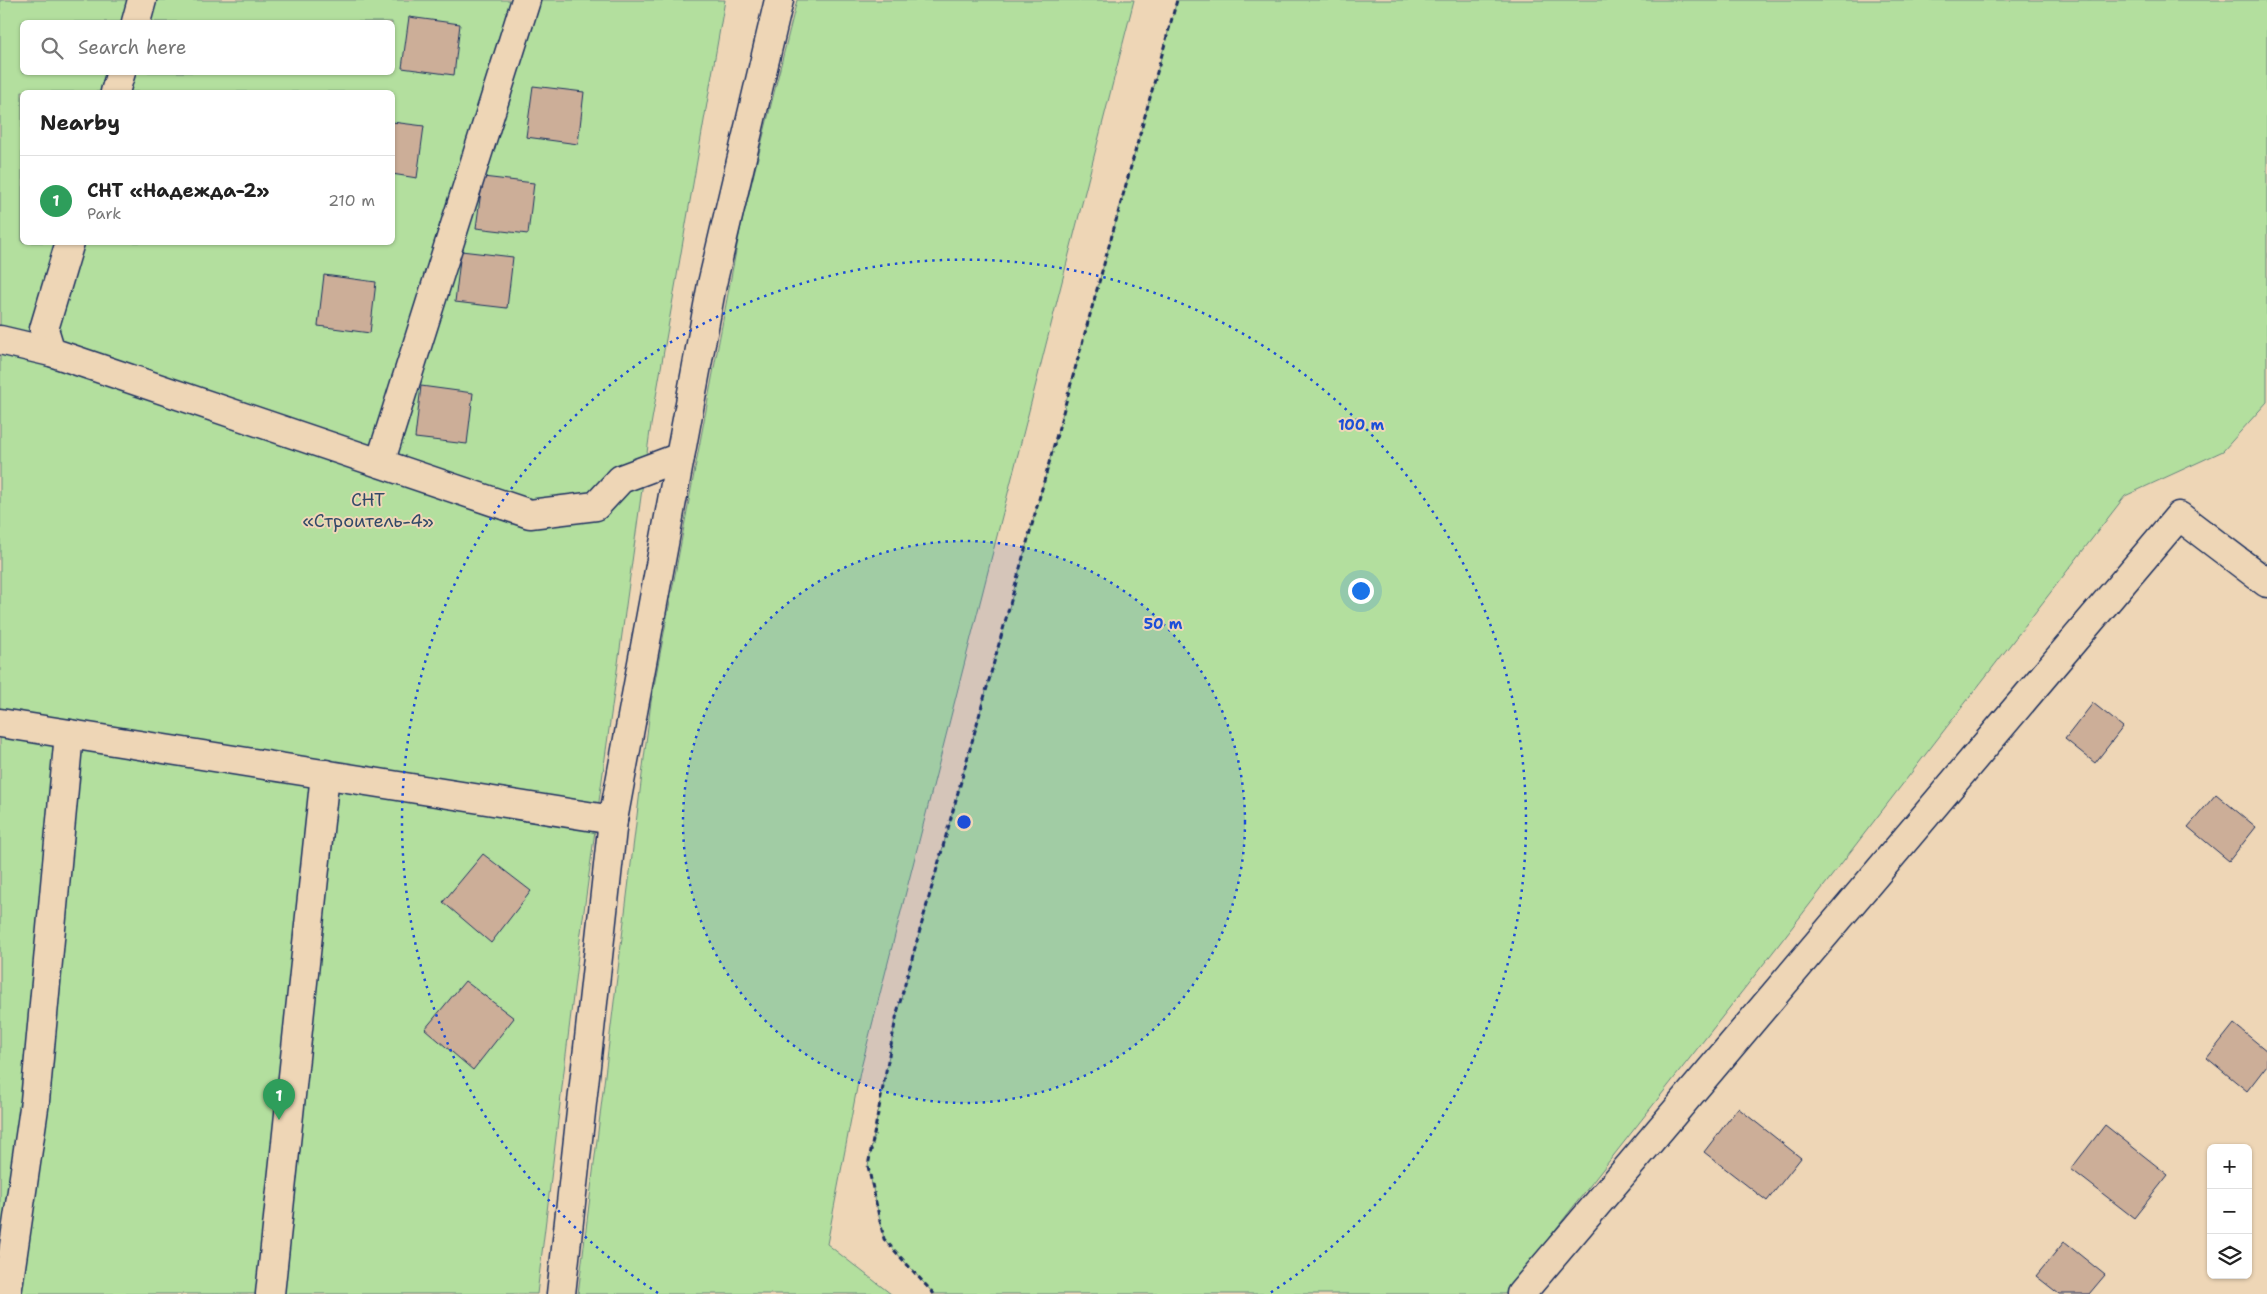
<!DOCTYPE html>
<html lang="en">
<head>
<meta charset="utf-8">
<style>
  :root { --surface:#fff; --page:#f6f6f6; --text:#222; --muted:#767676; --line:#e0e0e0; --accent:#7c3aed }
  body { margin:0; font-family:"Shantell Sans",sans-serif; background:var(--page); color:var(--text) }
  .controls { position:absolute; right:15px; bottom:15px; display:grid; overflow:hidden; border-radius:8px; box-shadow:0 1px 4px #0004 }
  .controls button { width:45px; height:45px; display:grid; place-items:center; padding:0; border:0; border-bottom:1px solid var(--line); background:var(--surface); color:var(--text); font:25px sans-serif }
  .you { position:absolute; left:1360px; top:590px; width:18px; height:18px; margin:-12px; border:4px solid #fff; border-radius:50%; background:#1a73e8; box-shadow:0 0 0 8px #1a73e833 }
  .badge { display:grid; place-items:center; width:32px; height:32px; border-radius:50%; background:var(--accent); color:#fff; font-size:16px; font-weight:700 }
  .pin { position:absolute; translate:-50% -41px; filter:drop-shadow(0 1px 2px #0008) }
  .pin::after { content:''; position:absolute; top:26px; width:18px; height:15px; background:inherit; clip-path:polygon(0 0,100% 0,50% 100%) }
  .list { margin:0; padding:0; list-style:none }
  h2 { display:flex; justify-content:space-between; align-items:center; height:65px; margin:0; padding:0 20px; font-size:21px }
  h2 small { font-size:16px; font-weight:400; color:var(--muted) }
  .list li { display:grid; grid-template-columns:32px 1fr auto; gap:15px; align-items:center; box-sizing:border-box; height:90px; padding:0 20px; border-top:1px solid var(--line) }
  .list b { display:block; font-size:19px; white-space:nowrap }
  .list p { margin:0; font-size:16px; white-space:nowrap; color:var(--muted) }
  .list em { font-size:16px; font-style:normal; color:var(--muted) }
  .icon { flex:none; width:28px; height:28px; fill:none; stroke:currentColor; stroke-width:2; stroke-linecap:round; stroke-linejoin:round }
  .map { position:relative; flex:none; width:2267px; height:1294px; overflow:hidden }
  .search { position:absolute; background:var(--surface); box-shadow:0 1px 4px #0004; left:20px; top:20px; width:375px; height:55px; display:flex; align-items:center; gap:12px; box-sizing:border-box; padding:0 18px; border-radius:8px; color:var(--muted); font-size:19px }
  .panel { position:absolute; background:var(--surface); box-shadow:0 1px 4px #0004; left:20px; top:90px; width:375px; height:155px; border-radius:8px }
  .map>svg:first-child { display:block }
</style>
</head>
<body>
<div class="map">
<svg width="2267" height="1294" viewBox="0 0 2267 1294">
  <rect width="100%" height="100%" fill="#eed6b6"/>
  <filter id="ink" filterUnits="userSpaceOnUse"><feTurbulence type="fractalNoise" baseFrequency=".02" numOctaves="2"/><feDisplacementMap in="SourceGraphic" scale="10" xChannelSelector="R" yChannelSelector="G"/><feConvolveMatrix kernelMatrix="1 2 1 2 8 2 1 2 1" color-interpolation-filters="sRGB"/></filter>
  <g filter="url(#ink)">
    <!-- green -->
    <g fill="#b3df9e" stroke="#67877e" fill-rule="evenodd">
      <path d="M0,0H725L650,431L579,947L537,1294H0ZM22,22H392V72H22ZM22,92H392V242H22Z"/>
      <polygon points="797,0 1134,0 860,1072 827,1244 891,1294 578,1294 651,702 740,230"/>
      <polygon points="1177,0 2267,0 2267,402 2223,451 2125,496 1773,952 1505,1294 934,1294 884,1239 868,1166 897,1013"/>
    </g>
    <!-- building -->
    <g fill="#ccae98" stroke="#1b2f5e">
      <polygon points="409,17 460,24 454,75 402,68"/>
      <polygon points="533,86 584,92 578,144 526,137"/>
      <polygon points="392,122 424,126 417,178 392,174"/>
      <polygon points="483,177 534,183 528,234 476,228"/>
      <polygon points="461,251 513,257 507,308 455,302"/>
      <polygon points="324,275 376,282 370,333 318,326"/>
      <polygon points="421,386 473,393 467,444 415,438"/>
      <polygon points="2093,703 2123,727 2095,763 2065,739"/>
      <polygon points="2216,794 2256,827 2229,861 2188,827"/>
      <polygon points="483,854 531,891 491,943 443,902"/>
      <polygon points="465,981 514,1018 473,1070 425,1029"/>
      <polygon points="2234,1024 2267,1051 2267,1065 2247,1091 2207,1058"/>
      <polygon points="1738,1108 1801,1158 1767,1201 1704,1152"/>
      <polygon points="2105,1125 2168,1175 2134,1218 2071,1169"/>
      <polygon points="2064,1242 2105,1275 2089,1294 2059,1294 2036,1276"/>
    </g>
    <g fill="none" stroke-linecap="round" stroke-linejoin="round">
      <!-- minor casing -->
      <g stroke="#1b2f5e" stroke-width="31">
        <g id="minor">
          <polyline points="136,22 142,0"/>
          <polyline points="115,92 121,72"/>
          <polyline points="70,242 44,329 51,352 530,514 596,506 621,479 680,457"/>
          <polyline points="0,340 51,352"/>
          <polyline points="380,463 526,0"/>
          <polyline points="0,723 613,820"/>
          <polyline points="7,1294 35,1101 69,734"/>
          <polyline points="270,1294 325,774"/>
          <polyline points="561,1294 613,820 712,284 779,0"/>
          <polyline points="1521,1294 2179,516 2267,583"/>
        </g>
      </g>
      <!-- path -->
      <polyline stroke="#1b2f5e" stroke-width="3" stroke-dasharray="5 4" stroke-linecap="butt" points="934,1294 884,1239 868,1166 897,1013 1177,0"/>
      <!-- minor -->
      <use href="#minor" stroke="#eed6b6" stroke-width="28"/>
    </g>
  </g>
  <!-- distance rings -->
  <circle cx="964" cy="822" r="281" fill="#1d4ed8" fill-opacity=".12"/>
  <g fill="none" stroke="#1d4ed8" stroke-width="2.5" stroke-dasharray="2.5 5">
    <circle cx="964" cy="822" r="281"/>
    <path d="M658 1293A562 562 0 1 1 1270 1293"/>
  </g>
  <g text-anchor="middle" dominant-baseline="central" stroke-width="4" stroke-linejoin="round" paint-order="stroke">
    <!-- park labels -->
    <g font-size="18" fill="#324968" stroke="#eed6b6">
      <text x="368" y="500">СНТ<tspan x="368" dy="21">«Строитель-4»</tspan></text>
    </g>
  </g>
  <circle cx="964" cy="822" r="8" fill="#1d4ed8" stroke="#eed6b6" stroke-width="2.5"/>
  <g font-size="15" text-anchor="middle" font-weight="bold" fill="#1d4ed8" stroke="#eed6b6" stroke-width="4" stroke-linejoin="round" paint-order="stroke">
    <text x="1361" y="430">100 m</text>
    <text x="1163" y="629">50 m</text>
  </g>
</svg>
<div class="controls">
<button>+</button>
<button>−</button>
<button><svg class="icon" aria-label="layers" viewBox="0 0 24 24"><path d="M12 4l9 5-9 5-9-5zM3 14l9 5 9-5"/></svg></button>
</div>
<div class="you"></div>
<div class="pin badge" style="left:279px;top:1120px;background:#2e9e5b">1</div>
<div class="search"><svg class="icon" aria-label="search" viewBox="0 0 24 24"><circle cx="10" cy="10" r="6"/><path d="M15 15l6 6"/></svg>Search here</div>
<section class="panel">
<h2>Nearby<small></small></h2>
<ul class="list">
<li><span class="badge" style="background:#2e9e5b">1</span><div><b>СНТ «Надежда-2»</b><p>Park</p></div><em>210 m</em></li>
</ul>
</section>
</div>
</body>
</html>
